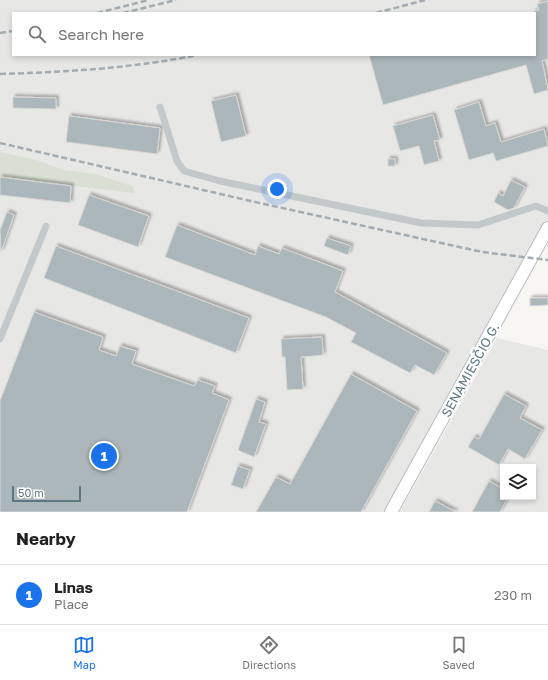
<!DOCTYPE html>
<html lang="en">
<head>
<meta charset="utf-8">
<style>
  :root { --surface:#fff; --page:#f6f6f6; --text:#222; --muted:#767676; --line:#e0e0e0; --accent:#1a73e8 }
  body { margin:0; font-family:"Golos Text",sans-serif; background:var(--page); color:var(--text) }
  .controls { position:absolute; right:12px; bottom:12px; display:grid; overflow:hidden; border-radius:0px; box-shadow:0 2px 6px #0003 }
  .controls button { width:36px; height:36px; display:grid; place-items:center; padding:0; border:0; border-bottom:1px solid var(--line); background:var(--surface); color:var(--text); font:20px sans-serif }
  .scale { position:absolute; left:12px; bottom:10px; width:69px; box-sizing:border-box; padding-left:4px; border:2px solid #5e7881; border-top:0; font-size:11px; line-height:14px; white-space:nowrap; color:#5e7881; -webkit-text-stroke:3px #fff; paint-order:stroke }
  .you { position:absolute; left:277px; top:189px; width:14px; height:14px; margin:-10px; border:3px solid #fff; border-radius:50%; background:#1a73e8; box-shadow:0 0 0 6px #1a73e833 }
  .badge { display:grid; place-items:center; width:26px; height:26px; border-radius:50%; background:var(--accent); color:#fff; font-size:13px; font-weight:700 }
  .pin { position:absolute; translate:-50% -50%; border:2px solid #fff; box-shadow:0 1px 4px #0006 }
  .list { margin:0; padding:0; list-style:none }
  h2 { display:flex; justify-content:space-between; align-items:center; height:52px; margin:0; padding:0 16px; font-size:17px }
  h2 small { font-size:13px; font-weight:400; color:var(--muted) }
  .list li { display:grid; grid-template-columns:26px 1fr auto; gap:12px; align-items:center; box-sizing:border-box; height:60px; padding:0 16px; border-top:1px solid var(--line) }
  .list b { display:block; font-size:15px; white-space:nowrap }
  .list p { margin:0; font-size:13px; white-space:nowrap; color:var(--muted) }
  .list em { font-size:13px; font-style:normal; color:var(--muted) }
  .icon { flex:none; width:22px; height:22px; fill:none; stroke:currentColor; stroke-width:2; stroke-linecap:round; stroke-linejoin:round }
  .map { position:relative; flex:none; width:548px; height:512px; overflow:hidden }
  .search { position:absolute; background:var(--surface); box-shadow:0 2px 6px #0003; left:12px; right:12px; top:12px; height:44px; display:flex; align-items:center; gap:10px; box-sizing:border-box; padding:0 14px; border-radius:0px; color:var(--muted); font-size:15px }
  .sheet { height:112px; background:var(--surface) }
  nav { display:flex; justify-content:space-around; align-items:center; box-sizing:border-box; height:56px; border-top:1px solid var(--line); background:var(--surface); font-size:11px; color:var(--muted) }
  nav a { display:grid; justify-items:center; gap:2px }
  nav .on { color:var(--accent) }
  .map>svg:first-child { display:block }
</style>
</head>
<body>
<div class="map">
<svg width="548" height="512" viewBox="0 0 548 512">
  <defs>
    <filter id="shadow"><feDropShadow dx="2.5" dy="-2.5" stdDeviation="1" flood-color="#0004"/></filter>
  </defs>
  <rect width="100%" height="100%" fill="#f7f6f2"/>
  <!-- built -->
  <g fill="#e7e7e6" fill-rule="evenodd">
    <path d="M0,0H548V220L386,512H0ZM13,13H535V55H13Z"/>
    <path d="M497,338L548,350V512H400ZM503,467H533V497H503Z"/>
  </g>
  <!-- green -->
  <polygon fill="#d9dfd3" points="0,152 36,160 64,170 95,174 133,186 134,193 0,177"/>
  <!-- building -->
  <g fill="#abb7ba" stroke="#d8d7d5" filter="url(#shadow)">
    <polygon points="548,1 548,59 542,61 548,90 534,94 526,65 383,105 369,55 535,55 534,11 539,10 537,4"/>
    <polygon points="236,95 246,136 221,142 211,101"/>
    <polygon points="13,97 56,98 56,109 13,108"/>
    <polygon points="479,102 486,126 495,123 501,142 544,129 548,146 496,161 493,153 469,160 454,110"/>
    <polygon points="433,115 440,140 434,141 439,161 424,165 419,146 400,151 393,126"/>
    <polygon points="69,116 160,128 157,154 66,142"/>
    <rect x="388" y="159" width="7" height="7"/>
    <polygon points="0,177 71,186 70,203 0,195"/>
    <polygon points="511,180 525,187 514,208 508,210 494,202 498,193 503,196"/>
    <polygon points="89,195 149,216 138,247 78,225"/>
    <polygon points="7,212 14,215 1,252 0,230"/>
    <polygon points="177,225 255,255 258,246 279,254 282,248 343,271 335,292 447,353 434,375 415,365 410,373 351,342 356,333 326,317 165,257"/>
    <polygon points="327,238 351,246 348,255 324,246"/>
    <polygon points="56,246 249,318 236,353 44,278"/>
    <polygon points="530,298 548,298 548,305 530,306"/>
    <polygon points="34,312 103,337 99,350 116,356 120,346 136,351 132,364 194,386 198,380 215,386 212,393 229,400 187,512 0,512 0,401"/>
    <polygon points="322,337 323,355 301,357 303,389 287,390 285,357 282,357 281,339"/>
    <polygon points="351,374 417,411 361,512 256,512 276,477 290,484"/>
    <polygon points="504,394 526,406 520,418 542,430 525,459 508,449 499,465 468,447 474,437 479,439"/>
    <polygon points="256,399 265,402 259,422 266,424 254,457 238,450"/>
    <polygon points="238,466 250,470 243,489 231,485"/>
    <polygon points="489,481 503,489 503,497 508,497 500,512 472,512"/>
    <polygon points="435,501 456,512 429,512"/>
  </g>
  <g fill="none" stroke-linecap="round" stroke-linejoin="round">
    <!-- primary casing -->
    <g stroke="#b6bcbe" stroke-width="14">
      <polyline id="primary" points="391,512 548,228"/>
    </g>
    <!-- street -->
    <g stroke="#c3c9cb" stroke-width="7">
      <polyline points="160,107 177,161 184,171 220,181 421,223 478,225 536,206 548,211"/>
      <polyline points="0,339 46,226"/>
    </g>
    <!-- primary -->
    <use href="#primary" stroke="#fff" stroke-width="12"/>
    <!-- rail -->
    <g stroke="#a3acb0" stroke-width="2.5" stroke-dasharray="6 3" stroke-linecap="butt">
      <polyline points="97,13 149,0"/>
      <polyline points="123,13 176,0"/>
      <polyline points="376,13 425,0"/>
      <polyline points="0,33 13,31"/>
      <path d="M0,74C67,72 133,68 198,55"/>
      <polyline points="0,143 255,202 482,252 548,260"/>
    </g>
  </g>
  <g text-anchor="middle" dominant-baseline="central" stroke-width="4" stroke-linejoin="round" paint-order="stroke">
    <!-- street labels -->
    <g font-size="13" fill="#5e7881" stroke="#fff">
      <text transform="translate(470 370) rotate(-61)">SENAMIESČIO G.</text>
    </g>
  </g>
</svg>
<div class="controls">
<button><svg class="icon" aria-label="layers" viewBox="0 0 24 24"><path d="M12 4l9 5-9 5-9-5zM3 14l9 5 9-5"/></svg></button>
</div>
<div class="scale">50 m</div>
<div class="you"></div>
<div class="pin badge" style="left:104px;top:456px">1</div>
<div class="search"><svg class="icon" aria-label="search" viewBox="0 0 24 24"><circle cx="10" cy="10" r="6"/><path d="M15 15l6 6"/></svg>Search here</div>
</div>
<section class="sheet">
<h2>Nearby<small></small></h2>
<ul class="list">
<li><span class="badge">1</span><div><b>Linas</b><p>Place</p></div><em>230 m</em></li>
</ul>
</section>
<nav>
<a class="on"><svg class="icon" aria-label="map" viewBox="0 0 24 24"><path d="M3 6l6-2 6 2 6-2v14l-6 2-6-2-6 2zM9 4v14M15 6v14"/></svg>Map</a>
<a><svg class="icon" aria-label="directions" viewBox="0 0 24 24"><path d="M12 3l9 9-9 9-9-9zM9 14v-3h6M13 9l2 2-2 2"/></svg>Directions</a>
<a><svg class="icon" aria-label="saved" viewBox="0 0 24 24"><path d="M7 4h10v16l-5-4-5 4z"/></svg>Saved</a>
</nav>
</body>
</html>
